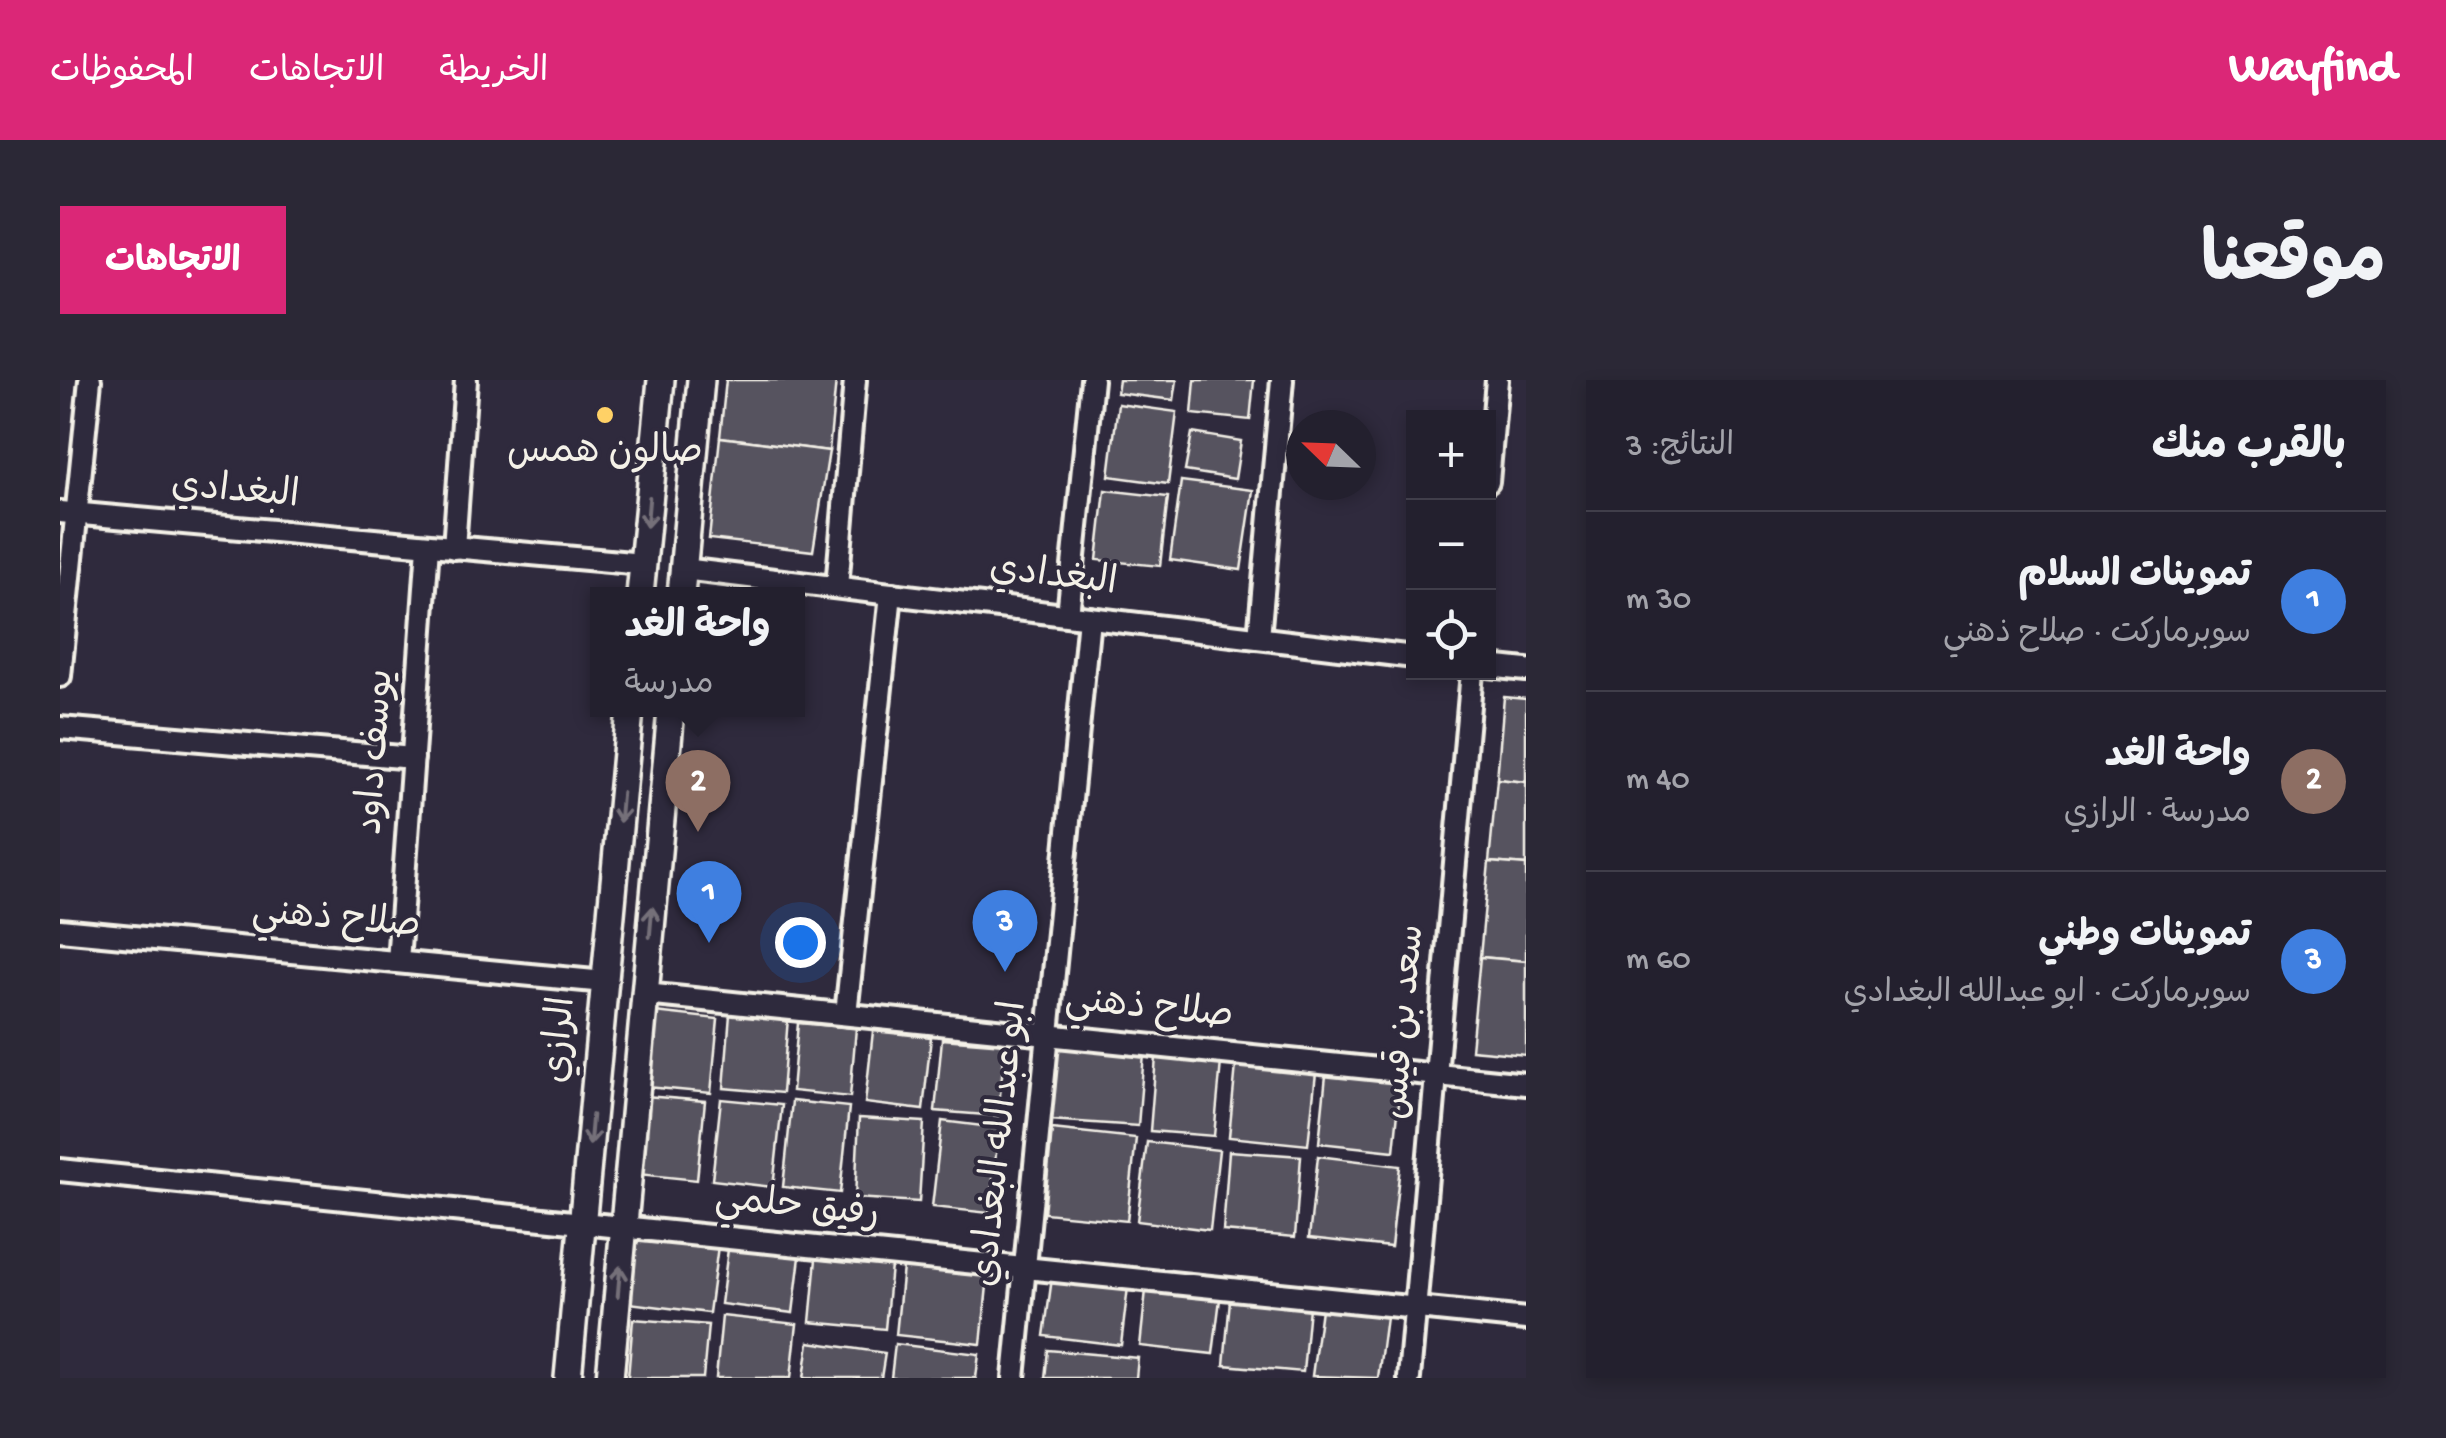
<!DOCTYPE html>
<html lang="ar">
<head>
<meta charset="utf-8">
<style>
  :root { --surface:#23202e; --page:#2b2836; --text:#f1f3f6; --muted:#a3a3aa; --line:#403e4a; --accent:#db2777 }
  body { margin:0; font-family:"Gochi Hand","Playpen Sans Arabic",sans-serif; background:var(--page); color:var(--text); direction:rtl }
  .controls { position:absolute; right:30px; top:30px; display:grid; overflow:hidden; border-radius:0px; box-shadow:0 5px 15px #0003 }
  .controls button { width:90px; height:90px; display:grid; place-items:center; padding:0; border:0; border-bottom:2px solid var(--line); background:var(--surface); color:var(--text); font:50px sans-serif }
  .compass { position:absolute; left:1226px; top:30px; width:90px; height:90px; border-radius:50%; background:var(--surface); box-shadow:0 5px 15px #0003; rotate:293deg }
  .you { position:absolute; left:740px; top:562px; width:35px; height:35px; margin:-25px; border:8px solid #fff; border-radius:50%; background:#1a73e8; box-shadow:0 0 0 15px #1a73e833 }
  .badge { display:grid; place-items:center; width:65px; height:65px; border-radius:50%; background:var(--accent); color:#fff; font-size:32px; font-weight:700 }
  .pin { position:absolute; translate:-50% -82px; filter:drop-shadow(0 2px 5px #0008) }
  .pin::after { content:''; position:absolute; top:52px; width:35px; height:30px; background:inherit; clip-path:polygon(0 0,100% 0,50% 100%) }
  .popup { position:absolute; left:530px; top:207px; width:215px; height:130px; box-sizing:border-box; display:grid; place-content:center; border-radius:0px; background:var(--surface); filter:drop-shadow(0 2px 8px #0005); font-size:32px; white-space:nowrap; color:var(--muted) }
  .popup b { font-size:38px; color:var(--text) }
  .popup::after { content:''; position:absolute; left:50%; top:100%; margin-left:-20px; border:20px solid transparent; border-top-color:var(--surface) }
  .list { margin:0; padding:0; list-style:none }
  h2 { display:flex; justify-content:space-between; align-items:center; height:130px; margin:0; padding:0 40px; font-size:42px }
  h2 small { font-size:32px; font-weight:400; color:var(--muted) }
  .list li { display:grid; grid-template-columns:65px 1fr auto; gap:30px; align-items:center; box-sizing:border-box; height:180px; padding:0 40px; border-top:2px solid var(--line) }
  .list b { display:block; font-size:38px; white-space:nowrap }
  .list p { margin:0; font-size:32px; white-space:nowrap; color:var(--muted) }
  .list em { font-size:32px; font-style:normal; color:var(--muted) }
  .icon { flex:none; width:55px; height:55px; fill:none; stroke:currentColor; stroke-width:2; stroke-linecap:round; stroke-linejoin:round }
  .map { position:relative; flex:none; width:1466px; height:998px; overflow:hidden; direction:ltr; border-radius:0px }
  header { display:flex; align-items:center; gap:60px; box-sizing:border-box; height:140px; padding:0 50px; background:var(--accent); color:#fff }
  header strong { font-size:48px }
  nav { display:flex; gap:55px; margin-inline-start:auto; font-size:35px }
  .intro { display:flex; align-items:center; justify-content:space-between; box-sizing:border-box; height:240px; padding:0 60px }
  h1 { margin:0; font-size:70px }
  .button { padding:25px 45px; border-radius:0px; background:var(--accent); color:#fff; font-size:35px; font-weight:700 }
  main { display:flex; gap:60px; padding:0 60px }
  aside { flex:1; background:var(--surface); border-radius:0px; box-shadow:0 5px 15px #0003 }
  .map>svg:first-child { display:block }
</style>
</head>
<body>
<header>
<strong>Wayfind</strong>
<nav><a>الخريطة</a><a>الاتجاهات</a><a>المحفوظات</a></nav>
</header>
<div class="intro"><h1>موقعنا</h1><a class="button">الاتجاهات</a></div>
<main>
<aside>
<h2>بالقرب منك<small>النتائج: 3</small></h2>
<ul class="list">
<li><span class="badge" style="background:#3f7fe0">1</span><div><b>تموينات السلام</b><p>سوبرماركت · صلاح ذهني</p></div><em>30 m</em></li>
<li><span class="badge" style="background:#8d6e63">2</span><div><b>واحة الغد</b><p>مدرسة · الرازي</p></div><em>40 m</em></li>
<li><span class="badge" style="background:#3f7fe0">3</span><div><b>تموينات وطني</b><p>سوبرماركت · ابو عبدالله البغدادي</p></div><em>60 m</em></li>
</ul>
</aside>
<div class="map">
<svg width="1466" height="998" viewBox="0 0 1466 998">
  <rect width="100%" height="100%" fill="#2f2a3d"/>
  <filter id="ink" filterUnits="userSpaceOnUse"><feTurbulence type="fractalNoise" baseFrequency=".01" numOctaves="2"/><feDisplacementMap in="SourceGraphic" scale="20" xChannelSelector="R" yChannelSelector="G"/><feConvolveMatrix kernelMatrix="1 2 1 2 8 2 1 2 1" color-interpolation-filters="sRGB"/></filter>
  <g filter="url(#ink)">
    <!-- building -->
    <g fill="#56525f" stroke="#f4f1e8" stroke-width="2.5">
      <polygon points="666,0 776,0 769,71 660,57"/>
      <polygon points="1059,0 1117,0 1114,20 1057,13"/>
      <polygon points="1135,0 1194,0 1190,40 1132,34"/>
      <polygon points="1058,24 1117,32 1108,104 1049,96"/>
      <polygon points="1132,53 1181,61 1175,99 1125,91"/>
      <polygon points="660,57 769,71 753,171 649,159"/>
      <polygon points="1121,101 1193,110 1181,190 1110,180"/>
      <polygon points="1045,110 1108,117 1100,186 1037,180"/>
      <polygon points="1444,317 1466,319 1466,402 1437,399"/>
      <polygon points="1437,399 1466,402 1466,485 1429,482"/>
      <polygon points="1429,482 1466,485 1466,581 1420,577"/>
      <polygon points="1420,577 1466,581 1466,675 1411,670"/>
      <polygon points="595,632 658,639 651,713 587,707"/>
      <polygon points="670,634 728,638 722,713 664,708"/>
      <polygon points="738,643 796,648 790,717 732,711"/>
      <polygon points="813,651 871,657 863,730 805,723"/>
      <polygon points="882,659 945,664 938,736 875,731"/>
      <polygon points="997,667 1084,674 1078,746 990,740"/>
      <polygon points="1096,677 1161,682 1154,756 1090,751"/>
      <polygon points="1176,685 1256,693 1248,765 1169,757"/>
      <polygon points="1266,695 1341,703 1334,771 1259,763"/>
      <polygon points="585,716 645,721 637,800 577,794"/>
      <polygon points="661,719 722,725 713,807 652,800"/>
      <polygon points="732,721 789,727 780,813 723,807"/>
      <polygon points="799,738 864,742 859,822 795,818"/>
      <polygon points="882,741 939,748 929,833 872,827"/>
      <polygon points="992,749 1076,758 1067,841 984,833"/>
      <polygon points="1087,762 1159,770 1150,850 1077,841"/>
      <polygon points="1169,771 1241,776 1235,857 1163,851"/>
      <polygon points="1258,776 1340,786 1331,867 1249,858"/>
      <polygon points="578,856 658,866 649,933 569,923"/>
      <polygon points="668,869 740,877 733,933 661,924"/>
      <polygon points="756,879 831,886 825,949 750,942"/>
      <polygon points="843,887 928,896 921,964 836,955"/>
      <polygon points="992,898 1068,907 1061,965 984,956"/>
      <polygon points="1086,910 1160,919 1153,974 1080,966"/>
      <polygon points="1170,920 1249,927 1243,992 1164,985"/>
      <polygon points="1261,929 1326,937 1318,998 1252,996"/>
      <polygon points="662,936 737,944 731,998 656,998"/>
      <polygon points="573,939 648,945 643,998 568,998"/>
      <polygon points="749,962 825,973 821,998 744,998"/>
      <polygon points="835,964 919,974 916,998 831,998"/>
      <polygon points="988,970 1078,978 1076,998 985,998"/>
    </g>
    <g fill="none" stroke-linecap="round" stroke-linejoin="round">
      <!-- minor casing -->
      <g stroke="#f4f1e8" stroke-width="28">
        <g id="minor">
          <polyline points="1428,102 1437,0"/>
          <polyline points="0,132 583,184"/>
          <polyline points="394,168 406,0"/>
          <polyline points="623,189 1354,277"/>
          <polyline points="777,207 795,0"/>
          <polyline points="1008,235 1032,0"/>
          <polyline points="1199,258 1222,0"/>
          <polyline points="1428,286 1466,290"/>
          <polyline points="0,296 30,0"/>
          <polyline points="0,348 353,378"/>
          <polyline points="0,550 545,602"/>
          <polyline points="338,582 368,166"/>
          <polyline points="585,614 1466,704"/>
          <polyline points="786,634 831,214"/>
          <polyline points="0,790 1466,939"/>
          <polyline points="954,998 1029,238"/>
          <polyline points="1349,998 1412,292"/>
        </g>
      </g>
      <!-- tertiary casing -->
      <g stroke="#f4f1e8" stroke-width="32">
        <g id="tertiary">
          <polyline points="580,215 601,0"/>
          <polyline points="621,215 641,0"/>
          <polyline points="508,998 570,330"/>
          <polyline points="550,998 611,330"/>
        </g>
      </g>
      <!-- minor -->
      <use href="#minor" stroke="#2f2a3d" stroke-width="20"/>
      <!-- tertiary -->
      <use href="#tertiary" stroke="#2f2a3d" stroke-width="25"/>
    </g>
    <!-- one-way arrows -->
    <defs><path id="oneway-shaft" d="M-6 0H5M1.5-3L5.5 0L1.5 3" fill="none" stroke-width="1.6" stroke-linecap="round" stroke-linejoin="round" transform="scale(2.5)"/></defs>
    <g stroke="#747079">
      <use href="#oneway-shaft" transform="translate(588 132) rotate(95)"/>
      <use href="#oneway-shaft" transform="translate(561 427) rotate(95)"/>
      <use href="#oneway-shaft" transform="translate(591 542) rotate(-85)"/>
      <use href="#oneway-shaft" transform="translate(531 750) rotate(95)"/>
      <use href="#oneway-shaft" transform="translate(559 901) rotate(-85)"/>
    </g>
  </g>
  <!-- markers -->
  <circle fill="#ffd166" stroke="#2f2a3d" stroke-width="4" cx="545" cy="35" r="10"/>
  <g text-anchor="middle" dominant-baseline="central" stroke-width="8" stroke-linejoin="round" paint-order="stroke">
    <!-- poi labels -->
    <g font-size="38" fill="#f4f1e8" stroke="#2f2a3d">
      <text x="545" y="74">صالون همس</text>
    </g>
    <!-- street labels -->
    <g font-size="38" fill="#f4f1e8" stroke="#2f2a3d">
      <text transform="translate(175 113) rotate(5)">البغدادي</text>
      <text transform="translate(993 198) rotate(7)">البغدادي</text>
      <text transform="translate(318 372) rotate(-86)">يوسف داود</text>
      <text transform="translate(276 541) rotate(5)">صلاح ذهني</text>
      <text transform="translate(1089 630) rotate(6)">صلاح ذهني</text>
      <text transform="translate(1346 642) rotate(-85)">سعد بن قيس</text>
      <text transform="translate(502 660) rotate(-85)">الرازي</text>
      <text transform="translate(942 764) rotate(-84)">ابو عبدالله البغدادي</text>
      <text transform="translate(737 829) rotate(6)">رفيق حلمي</text>
    </g>
  </g>
</svg>
<div class="controls">
<button>+</button>
<button>−</button>
<button><svg class="icon" aria-label="locate" viewBox="0 0 24 24"><circle cx="12" cy="12" r="6"/><path d="M12 2v4M12 18v4M2 12h4M18 12h4"/></svg></button>
</div>
<svg class="compass" viewBox="-18 -18 36 36"><path d="M0-13l5 13h-10z" fill="#e53935"/><path d="M0 13l5-13h-10z" fill="#a3a3aa"/></svg>
<div class="you"></div>
<div class="pin badge" style="left:649px;top:563px;background:#3f7fe0">1</div>
<div class="pin badge" style="left:638px;top:452px;background:#8d6e63">2</div>
<div class="popup"><b>واحة الغد</b>مدرسة</div>
<div class="pin badge" style="left:945px;top:592px;background:#3f7fe0">3</div>
</div>
</main>
</body>
</html>
